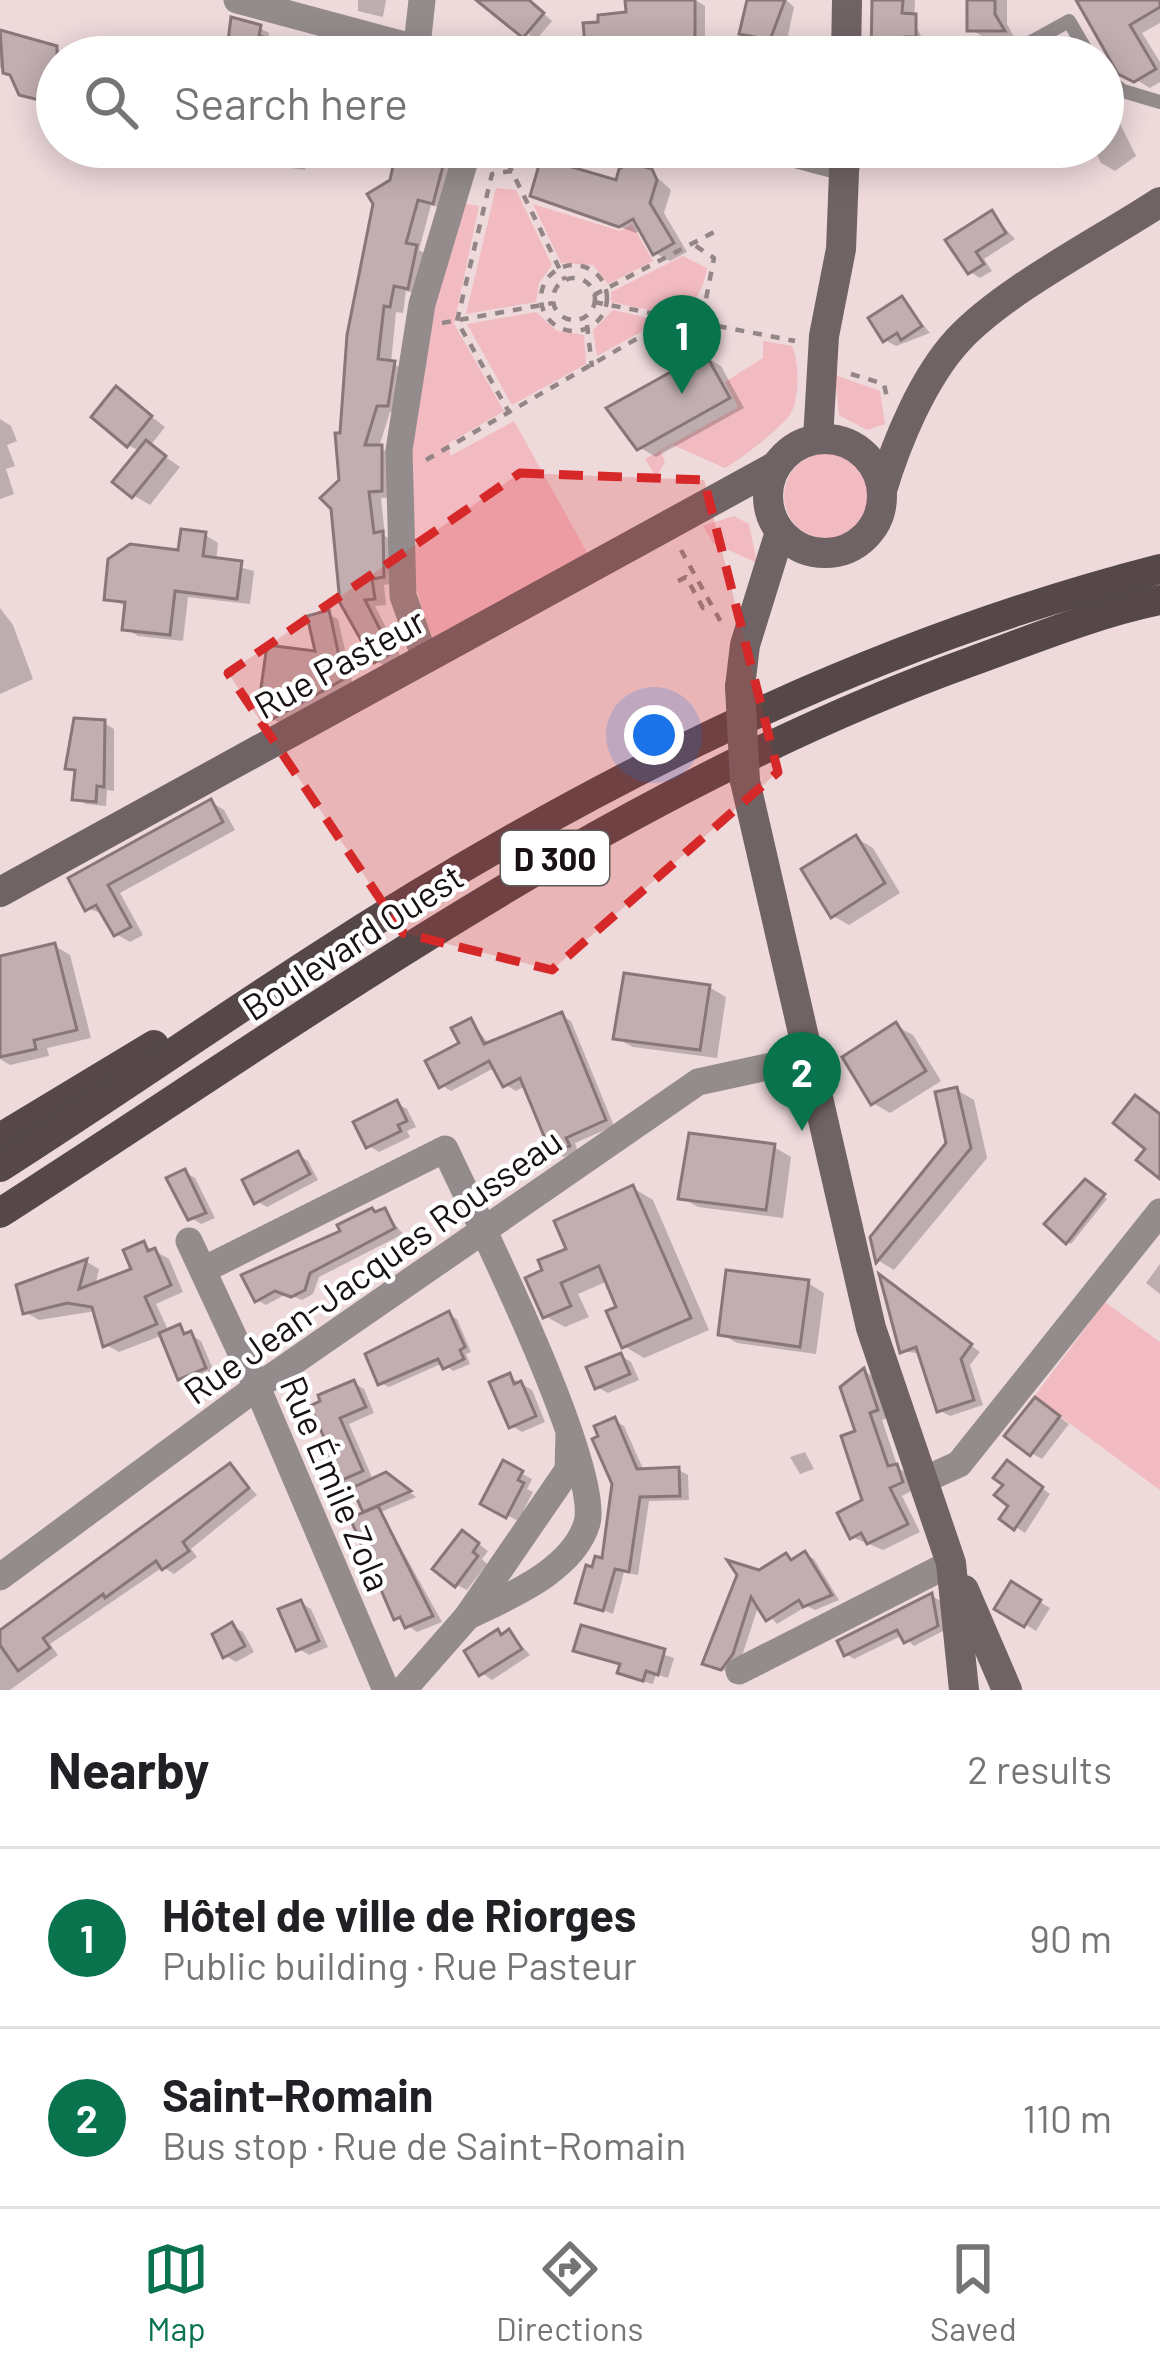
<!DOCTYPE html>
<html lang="en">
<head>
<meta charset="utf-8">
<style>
  :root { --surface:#fff; --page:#f2f2f2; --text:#202124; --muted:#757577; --line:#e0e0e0; --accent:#08734c }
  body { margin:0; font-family:Barlow,sans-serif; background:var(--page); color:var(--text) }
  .you { position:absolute; left:654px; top:735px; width:42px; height:42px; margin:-30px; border:9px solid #fff; border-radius:50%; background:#1a73e8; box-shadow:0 0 0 18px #1a73e833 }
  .badge { display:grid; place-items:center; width:78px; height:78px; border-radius:50%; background:var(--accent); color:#fff; font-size:39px; font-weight:700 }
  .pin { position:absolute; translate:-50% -99px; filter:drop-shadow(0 3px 6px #0008) }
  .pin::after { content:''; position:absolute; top:63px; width:42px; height:36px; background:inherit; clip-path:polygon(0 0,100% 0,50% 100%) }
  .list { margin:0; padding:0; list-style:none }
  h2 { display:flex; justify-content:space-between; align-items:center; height:156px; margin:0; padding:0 48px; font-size:51px }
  h2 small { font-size:39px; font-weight:400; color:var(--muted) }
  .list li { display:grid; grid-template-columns:78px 1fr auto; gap:36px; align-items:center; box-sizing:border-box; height:180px; padding:0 48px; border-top:3px solid var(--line) }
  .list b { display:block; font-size:45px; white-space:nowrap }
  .list p { margin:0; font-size:39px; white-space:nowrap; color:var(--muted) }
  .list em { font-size:39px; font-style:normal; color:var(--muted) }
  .icon { flex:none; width:66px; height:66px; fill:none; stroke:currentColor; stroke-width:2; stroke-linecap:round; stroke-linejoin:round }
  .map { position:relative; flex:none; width:1160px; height:1690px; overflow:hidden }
  .search { position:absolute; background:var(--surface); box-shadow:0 6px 30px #0003; left:36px; right:36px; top:36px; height:132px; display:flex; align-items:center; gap:30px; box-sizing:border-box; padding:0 42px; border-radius:66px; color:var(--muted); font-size:45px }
  .sheet { height:516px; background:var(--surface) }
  nav { display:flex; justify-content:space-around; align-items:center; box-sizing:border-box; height:168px; border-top:3px solid var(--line); background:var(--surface); font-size:33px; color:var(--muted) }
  nav a { display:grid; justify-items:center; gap:6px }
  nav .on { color:var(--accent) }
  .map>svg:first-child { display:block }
</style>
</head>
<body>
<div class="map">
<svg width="1160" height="1690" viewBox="0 0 1160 1690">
  <rect width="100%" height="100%" fill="#eed9db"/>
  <!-- green -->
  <g fill="#f2bac1">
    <polygon points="496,188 516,190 552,265 539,283 536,302 466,314"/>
    <path d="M456,202L479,206L454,324L504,411L449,443L450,456L514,421L588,554L433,638C374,499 427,343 456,202Z"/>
    <polygon points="533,204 620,231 632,224 653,261 608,284 593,265 561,263"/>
    <path d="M683,256L707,268C696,329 658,311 611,302V292Z"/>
    <polygon points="613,310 661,321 597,356 593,330"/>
    <polygon points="536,312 557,331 584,335 586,364 512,405 467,324"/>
    <path d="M763,341L792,346C799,362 800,396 791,413C785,425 737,462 725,468L673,445L661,452L665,462L656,477L645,459L738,407L725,382L763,358Z"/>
    <polygon points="835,375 880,391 885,424 867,430 839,415"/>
    <circle cx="827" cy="496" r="43"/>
    <polygon points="734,516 749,524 757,563 713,543 703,526"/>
    <polygon points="1105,1302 1160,1342 1160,1490 1034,1397"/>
  </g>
  <!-- shadow -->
  <g fill="#0003">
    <polygon points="358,0 386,0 383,17 358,11"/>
    <polygon points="499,0 528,0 552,21 535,41"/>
    <polygon points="658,0 695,0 705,6 705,48 680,43 598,51 629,15"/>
    <polygon points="750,0 786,0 794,7 786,45 743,32"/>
    <polygon points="875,0 915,0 914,23 925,43 913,42 913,57 905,52 904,57 874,57"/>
    <polygon points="970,0 1007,0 1007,24 1014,37 982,36 970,29"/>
    <polygon points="1082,0 1160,0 1160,23 1142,33 1160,62 1160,82 1150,88 1122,71 1103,76 1103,62 1111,54"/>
    <polygon points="260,28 269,33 268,41 311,53 312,42 368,57 229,57"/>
    <polygon points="0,33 82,57 57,57 55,108 21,93 9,71 0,68"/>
    <polygon points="1103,89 1136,156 1115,171 1101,163 1093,147 1103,147"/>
    <polygon points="256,147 308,147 305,170 264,164 254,158"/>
    <polygon points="401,147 446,147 442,164 456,172 445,209 431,205 419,250 429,256 420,294 406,291 403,313 396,312 391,363 407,371 400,412 390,412 379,447 394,456 394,497 381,498 385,536 395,542 396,583 384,585 386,605 375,606 403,661 389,668 376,661 342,481 343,436"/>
    <polygon points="651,172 671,190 664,213 687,252 670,261 655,253 642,230 636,233 533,194 618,184"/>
    <polygon points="992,214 1015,239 984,259 992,271 980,278 970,272 949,241"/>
    <polygon points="902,299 930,333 896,346 885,340"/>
    <polygon points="705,357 721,366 744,408 656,457 639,447"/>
    <polygon points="117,390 165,427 150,446 180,467 150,505 133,495 141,452 128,445"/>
    <polygon points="0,419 11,426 17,441 7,445 15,466 6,469 14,494 0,499"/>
    <polygon points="205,535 218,543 216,561 254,571 250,604 188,597 183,641 138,636 125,628 128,607 107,598"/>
    <polygon points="0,608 13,625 33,679 0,694"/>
    <polygon points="328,614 338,619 353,685 282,724 271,718 319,655"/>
    <polygon points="104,723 114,729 114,791 107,790 106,806 86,804 76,798 78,773 68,768"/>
    <polygon points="211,802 224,810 235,830 120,893 143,935 130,942 116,934 105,914 88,909 72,880"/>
    <polygon points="856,838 873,848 900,893 849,925 833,916"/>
    <polygon points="55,946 70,955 91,1038 47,1048 49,1056 10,1065 0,1059 0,960"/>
    <polygon points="709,987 726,997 717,1058 633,1047 616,1038"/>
    <polygon points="561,1015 571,1021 614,1126 575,1143 578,1152 564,1157 554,1151 527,1085 516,1091 506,1085 496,1067 451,1091 441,1085 471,1022 490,1045"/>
    <polygon points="896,1026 913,1035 941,1081 890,1113 873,1103"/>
    <polygon points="957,1090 974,1100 987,1158 894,1270 879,1261 873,1238 949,1144"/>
    <polygon points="396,1103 407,1109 416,1127 407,1131 410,1137 379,1152 369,1146"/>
    <polygon points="774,1147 791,1157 783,1218 698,1207 681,1197"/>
    <polygon points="298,1155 308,1161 318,1180 267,1207 256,1201"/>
    <polygon points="184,1172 195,1178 215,1218 201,1224 190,1217"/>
    <polygon points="1086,1182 1107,1199 1071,1244 1067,1241"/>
    <polygon points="633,1188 653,1200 709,1330 644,1358 624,1346 620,1309 608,1281 578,1294 589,1317 565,1327 545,1316 570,1251"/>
    <polygon points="384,1211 403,1234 319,1277 313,1294 302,1300 286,1294 266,1305 257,1300"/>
    <polygon points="144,1245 169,1259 183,1292 156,1304 169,1332 179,1328 201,1341 215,1374 191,1384 181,1378 163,1335 119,1352 106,1345 96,1311 39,1320 25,1312 19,1287 87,1262 99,1269 95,1286 135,1271"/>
    <polygon points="1160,1264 1160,1294 1146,1283"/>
    <polygon points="808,1283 824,1293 816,1354 737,1343 721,1334"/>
    <polygon points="889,1284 980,1352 970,1365 983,1405 950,1416 939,1410 921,1354 903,1351"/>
    <polygon points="449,1315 457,1319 471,1352 466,1354 470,1364 453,1371 443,1363 389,1387 381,1383"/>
    <polygon points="621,1356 631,1362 639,1380 608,1393 597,1387"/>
    <polygon points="864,1371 877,1379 890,1417 882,1420 898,1468 910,1475 915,1489 902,1496 920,1532 883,1550 852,1537 866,1502 858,1433"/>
    <polygon points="510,1377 532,1390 545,1422 522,1432 512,1426"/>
    <polygon points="354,1383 364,1389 374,1413 349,1424 374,1482 395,1481 416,1497 381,1512 442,1622 417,1632 397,1618 370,1513 354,1484 337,1481 334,1452 314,1407"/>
    <polygon points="1046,1407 1069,1424 1042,1459 1031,1453"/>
    <polygon points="615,1421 624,1426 644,1471 679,1470 688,1475 689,1500 649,1501 638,1575 624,1572 613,1614 579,1601 604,1562 615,1483"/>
    <polygon points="805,1452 814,1469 800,1474 790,1457"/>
    <polygon points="504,1464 532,1479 527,1489 533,1492 518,1521 484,1503"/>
    <polygon points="230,1466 257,1495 191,1549 197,1557 174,1574 163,1567 50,1644 58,1655 10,1690 0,1690 0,1633"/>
    <polygon points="1016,1469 1050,1494 1025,1533 1003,1519 1012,1506 1007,1484"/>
    <polygon points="473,1539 488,1551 482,1559 487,1564 467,1590 457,1585"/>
    <polygon points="805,1554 814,1559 839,1600 815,1610 807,1606 777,1624 759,1604 741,1659 732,1673 715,1668 760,1573 786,1556 794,1561"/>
    <polygon points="1012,1585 1050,1608 1036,1631 999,1608"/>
    <polygon points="934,1597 942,1602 945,1630 914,1646 903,1635 854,1659 846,1654 841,1643"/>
    <polygon points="301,1603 311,1609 328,1647 309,1655 299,1649"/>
    <polygon points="232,1626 243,1632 254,1652 236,1662 226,1656"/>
    <polygon points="583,1628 674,1658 668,1678 656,1674 653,1684 630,1678 621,1672 623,1665 577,1649"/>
    <polygon points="509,1632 530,1655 492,1680 482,1673 498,1633"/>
  </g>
  <!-- building -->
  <g fill="#c2aeb0" stroke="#897678" stroke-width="3">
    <polygon points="476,0 529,0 544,13 523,38"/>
    <polygon points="625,0 695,0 695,43 677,45 677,38 628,43 630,52 586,56 583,23 598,22 598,15 626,12"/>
    <polygon points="747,0 785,0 770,40 739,34"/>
    <polygon points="872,0 903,0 902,13 916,14 916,37 905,37 905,57 871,57"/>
    <polygon points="967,0 995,0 995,14 1005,31 967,31"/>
    <polygon points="1076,0 1160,0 1160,7 1130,25 1156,69 1134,82 1118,74"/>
    <polygon points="231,17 261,25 259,36 308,50 309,38 364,57 226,57"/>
    <polygon points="0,30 57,46 57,82 45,79 39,100 19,95 10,75 3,73"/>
    <polygon points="397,147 432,147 429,158 444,162 433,204 418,200 406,243 417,245 408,289 394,286 390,307 384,306 378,359 395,361 388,406 377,406 365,445 382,445 382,491 369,492 374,533 383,531 384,577 372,579 375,599 365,600 392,653 374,663 340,603 331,509 320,498 339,480 335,433 340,433 347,335 373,204 367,194 390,180"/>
    <polygon points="541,158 616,180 619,169 631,163 652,169 657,180 650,203 674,243 653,255 633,219 619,227 530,196"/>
    <polygon points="992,210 1006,233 976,252 984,264 968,274 945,240"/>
    <polygon points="902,296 922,326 901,340 897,333 883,342 868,318"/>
    <polygon points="705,353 730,398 637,450 606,408"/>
    <polygon points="116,386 152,416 127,447 91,417"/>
    <polygon points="146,440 166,456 132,498 112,482"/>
    <polygon points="181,529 206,532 203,556 242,561 237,599 175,591 170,635 122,630 125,602 104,600 108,559 130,544 178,550"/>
    <polygon points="329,610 344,679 269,721 259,702 267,645 315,651 307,616"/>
    <polygon points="74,718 105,720 104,787 97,786 96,802 72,800 75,770 65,769"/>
    <polygon points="211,799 223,822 108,885 131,927 114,936 96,905 85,911 68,878"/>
    <polygon points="856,835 885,883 831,918 801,869"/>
    <polygon points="55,943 77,1030 34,1040 36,1049 0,1057 0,956"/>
    <polygon points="624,973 710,985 700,1050 613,1039"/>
    <polygon points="562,1012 606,1120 566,1138 570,1146 551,1153 520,1078 503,1087 489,1061 439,1088 425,1061 459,1043 451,1028 471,1018 484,1044"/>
    <polygon points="896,1022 926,1071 871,1105 842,1057"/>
    <polygon points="957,1087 971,1148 876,1263 870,1237 946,1143 935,1092"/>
    <polygon points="1135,1095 1160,1114 1160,1179 1136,1160 1145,1149 1113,1123"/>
    <polygon points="397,1100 407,1121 398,1125 401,1131 366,1148 353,1122"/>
    <polygon points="689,1133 775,1144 766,1210 678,1199"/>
    <polygon points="298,1151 310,1174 254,1204 242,1180"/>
    <polygon points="185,1169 206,1213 188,1220 166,1178"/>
    <polygon points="1085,1179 1105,1194 1066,1244 1044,1224"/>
    <polygon points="633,1185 691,1318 622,1348 606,1311 616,1307 599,1266 561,1283 571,1306 543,1318 525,1278 542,1270 538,1260 566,1249 554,1221"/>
    <polygon points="372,1208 375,1212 385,1208 395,1228 310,1273 305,1290 291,1297 275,1291 255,1302 241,1275 340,1231 337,1225"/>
    <polygon points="144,1241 148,1251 155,1248 171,1285 145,1297 157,1324 103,1347 92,1307 67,1303 23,1314 16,1285 87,1259 79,1289 131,1269 123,1250"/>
    <polygon points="726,1270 809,1280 800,1347 718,1335"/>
    <polygon points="879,1274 972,1344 961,1359 974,1400 937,1412 916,1347 900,1353"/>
    <polygon points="449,1311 465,1347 460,1350 464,1359 443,1369 438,1359 378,1385 365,1354"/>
    <polygon points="180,1324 184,1334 191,1331 206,1368 178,1380 159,1333"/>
    <polygon points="621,1353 630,1374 595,1389 586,1367"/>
    <polygon points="864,1368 878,1410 870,1413 888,1466 897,1464 903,1482 890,1488 908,1524 867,1544 861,1533 850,1539 837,1513 862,1500 841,1436 855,1431 840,1387"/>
    <polygon points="510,1373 514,1384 521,1381 536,1416 509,1428 489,1382"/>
    <polygon points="354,1380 366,1407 340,1418 363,1471 335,1483 322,1454 330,1451 310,1406 320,1401 318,1395"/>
    <polygon points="1035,1397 1060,1416 1030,1456 1004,1436"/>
    <polygon points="615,1417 637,1469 679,1467 680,1496 640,1497 629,1572 615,1569 603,1611 575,1603 586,1565 592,1567 595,1556 602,1558 612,1484 592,1439 598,1436 594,1426"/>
    <polygon points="503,1460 523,1471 518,1480 524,1483 506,1518 480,1504"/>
    <polygon points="1007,1460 1043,1487 1014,1530 999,1519 1008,1506 994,1495 1003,1485 993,1478"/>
    <polygon points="230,1463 249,1488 183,1542 189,1551 162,1570 156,1561 105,1598 103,1594 43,1638 50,1648 18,1671 0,1645 0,1630"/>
    <polygon points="386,1472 411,1491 363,1512 352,1488"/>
    <polygon points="378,1506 433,1616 405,1628 400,1617 394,1620 350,1518"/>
    <polygon points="462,1530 479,1543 473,1552 478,1556 455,1587 432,1569"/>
    <polygon points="805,1551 832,1595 803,1607 799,1600 766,1621 751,1597 733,1654 721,1670 702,1664 737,1575 727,1560 759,1570 786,1553 791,1560"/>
    <polygon points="1011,1581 1041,1600 1024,1627 994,1609"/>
    <polygon points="932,1593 938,1626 904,1643 897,1630 844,1656 837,1641"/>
    <polygon points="301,1600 319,1641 296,1651 278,1609"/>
    <polygon points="232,1622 245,1646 223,1658 212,1634"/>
    <polygon points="581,1625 665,1649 658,1675 646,1671 643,1681 617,1673 620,1664 573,1651"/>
    <polygon points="498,1629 501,1635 509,1629 522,1649 479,1676 464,1651"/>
  </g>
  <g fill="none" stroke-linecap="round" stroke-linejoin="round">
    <!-- path -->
    <g stroke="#948587" stroke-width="4.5" stroke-dasharray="9 9" stroke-linecap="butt">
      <polyline points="500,147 565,280"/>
      <polyline points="512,171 492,174 457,321 509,412 706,299 714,258 693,244"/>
      <circle cx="574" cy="298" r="33"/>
      <circle cx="574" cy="299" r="21"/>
      <polyline points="594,295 718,230"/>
      <polyline points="594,302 795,341"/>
      <polyline points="442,323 553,303"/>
      <polyline points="587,325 592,367"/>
      <polyline points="851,374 884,384 887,398"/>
      <polyline points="426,460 509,412"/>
      <polyline points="681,550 722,624"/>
      <polyline points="678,581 686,577 703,608 711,603"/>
    </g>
    <!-- lane -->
    <g stroke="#948b8c" stroke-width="14">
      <polyline points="1004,57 1069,21 1090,57"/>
      <polyline points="1103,76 1123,91 1160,102"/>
      <polyline points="582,147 618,154 630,147"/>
    </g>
    <!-- street -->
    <g stroke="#948b8c" stroke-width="27">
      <polyline points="237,0 449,57"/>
      <polyline points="417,46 422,0"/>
      <polyline points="767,147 846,168"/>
      <polyline points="425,658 403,596 399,450 422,304 469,147"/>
      <polyline points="189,1241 257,1387 386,1690"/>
      <path d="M203,1270L445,1149C475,1213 602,1468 587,1523C573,1571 507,1597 467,1617L568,1470L569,1434"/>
      <polyline points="924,1480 959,1464 1160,1212"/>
      <polyline points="0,1577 257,1387 698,1082 808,1058"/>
      <polyline points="739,1671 951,1563"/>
      <polyline points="403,1690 467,1617"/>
    </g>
    <!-- secondary -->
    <g stroke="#706365" stroke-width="30">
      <polyline points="846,57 847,0"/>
      <circle cx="825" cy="496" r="57"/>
      <polyline points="818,439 824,336 841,249 845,147"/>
      <path d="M882,490C897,441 923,378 958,340C1004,290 1101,241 1160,202"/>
      <polyline points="740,687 745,645 780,532"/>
      <polyline points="745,781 871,1328 951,1563 964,1690"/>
      <polyline points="0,892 776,466"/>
      <polyline points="964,1590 1007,1690"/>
    </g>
    <!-- primary -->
    <g stroke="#564849" stroke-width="30">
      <polyline points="0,1138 154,1045"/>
      <path d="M0,1167C105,1100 207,1029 312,961C574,791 856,647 1160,569"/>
      <path d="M0,1213C313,1012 618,789 970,662C1031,640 1096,613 1160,600"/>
    </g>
    <!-- secondary-bridge -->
    <polyline stroke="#706365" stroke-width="30" points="740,687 745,781"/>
  </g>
  <!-- marked area -->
  <path fill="#d62828" fill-opacity="0.2" stroke="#d62828" stroke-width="9" stroke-dasharray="24 15" stroke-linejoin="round" d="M520,473L704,480L778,772L552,970L403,933L228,673Z"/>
  <g text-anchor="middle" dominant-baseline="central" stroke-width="9" stroke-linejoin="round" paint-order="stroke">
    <!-- shield labels -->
    <rect fill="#fff" stroke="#5e595a" stroke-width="3" x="501" y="831" width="108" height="54" rx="9"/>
    <g font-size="33" font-weight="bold" fill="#191213">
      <text x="555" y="858">D 300</text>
    </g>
    <!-- street labels -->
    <g font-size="36" fill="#191213" stroke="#fff">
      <text transform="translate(339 662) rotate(-29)">Rue Pasteur</text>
      <text transform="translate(352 941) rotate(-33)">Boulevard Ouest</text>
      <text transform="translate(372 1265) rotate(-35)">Rue Jean-Jacques Rousseau</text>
      <text transform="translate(337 1483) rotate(67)">Rue Émile Zola</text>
    </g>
  </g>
</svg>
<div class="you"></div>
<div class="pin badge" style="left:682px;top:394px">1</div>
<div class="pin badge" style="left:802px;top:1131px">2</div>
<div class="search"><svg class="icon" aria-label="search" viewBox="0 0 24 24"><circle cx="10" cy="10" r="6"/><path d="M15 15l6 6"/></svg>Search here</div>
</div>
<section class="sheet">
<h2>Nearby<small>2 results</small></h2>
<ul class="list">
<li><span class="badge">1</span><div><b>Hôtel de ville de Riorges</b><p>Public building · Rue Pasteur</p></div><em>90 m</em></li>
<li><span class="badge">2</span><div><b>Saint-Romain</b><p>Bus stop · Rue de Saint-Romain</p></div><em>110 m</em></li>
</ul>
</section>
<nav>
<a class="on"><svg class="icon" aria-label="map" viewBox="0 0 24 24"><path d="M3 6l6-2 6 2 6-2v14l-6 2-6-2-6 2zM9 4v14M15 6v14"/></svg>Map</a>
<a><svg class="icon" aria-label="directions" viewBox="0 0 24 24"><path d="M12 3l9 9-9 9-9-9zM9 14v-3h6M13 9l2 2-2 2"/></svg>Directions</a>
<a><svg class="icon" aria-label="saved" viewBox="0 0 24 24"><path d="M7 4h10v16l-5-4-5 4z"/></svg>Saved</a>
</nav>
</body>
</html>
